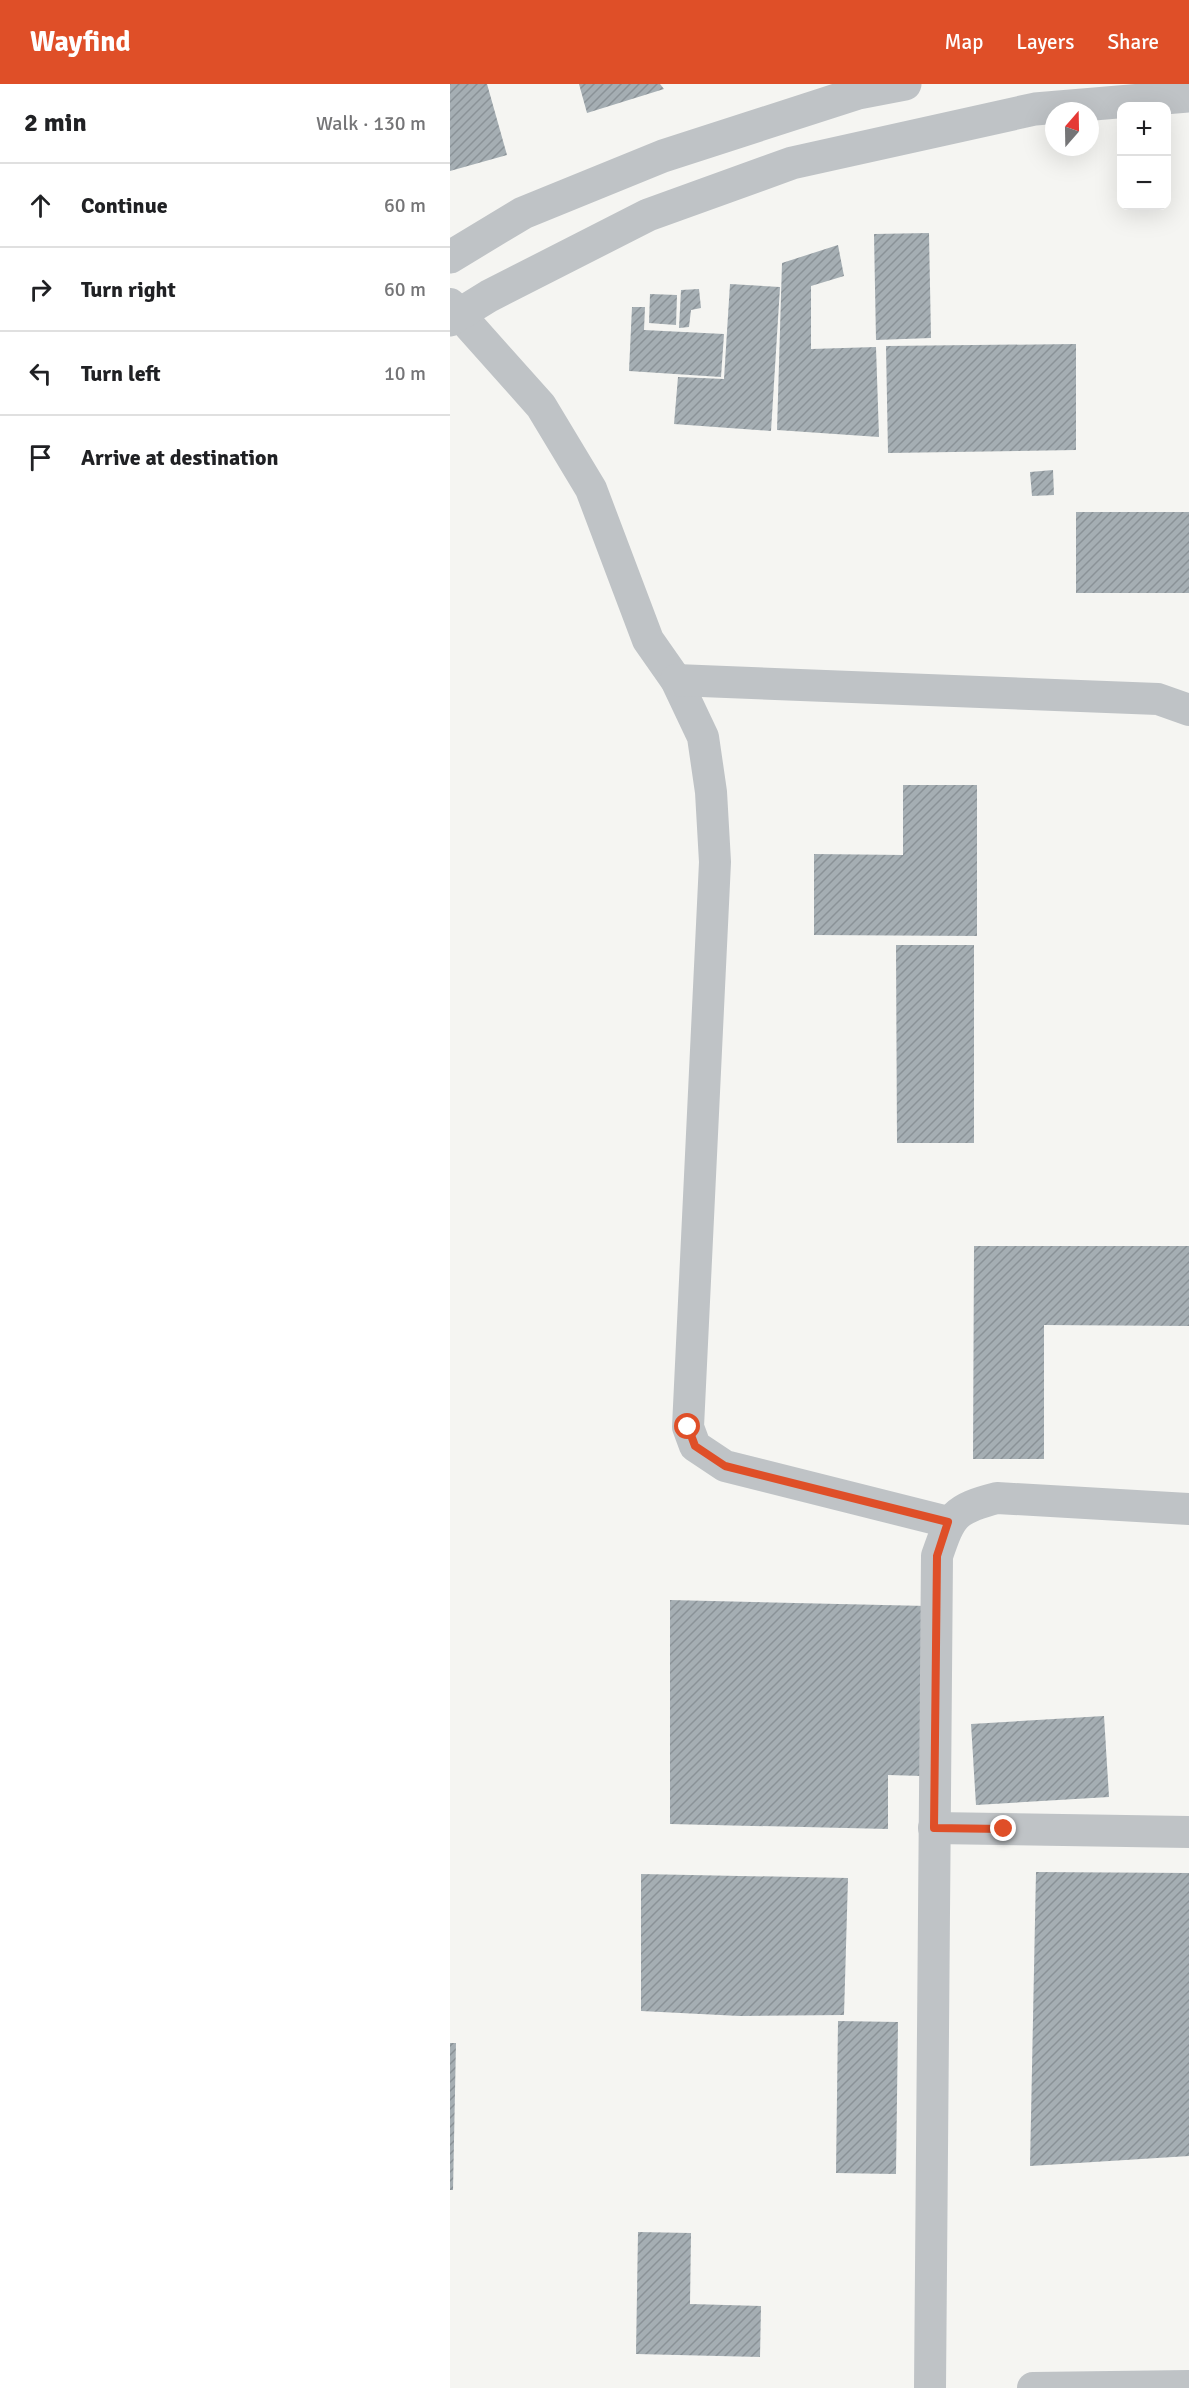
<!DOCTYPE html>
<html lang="en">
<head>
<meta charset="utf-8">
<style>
  :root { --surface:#fff; --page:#f2f2f2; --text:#202124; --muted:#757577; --line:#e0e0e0; --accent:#df4f28 }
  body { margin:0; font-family:Signika,sans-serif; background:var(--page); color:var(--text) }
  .controls { position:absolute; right:18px; top:18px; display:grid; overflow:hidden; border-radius:12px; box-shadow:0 6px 24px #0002 }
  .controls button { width:54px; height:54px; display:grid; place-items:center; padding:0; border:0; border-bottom:2px solid var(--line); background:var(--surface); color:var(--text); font:30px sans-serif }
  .compass { position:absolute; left:595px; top:18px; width:54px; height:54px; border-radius:50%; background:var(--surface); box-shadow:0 6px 24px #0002; rotate:20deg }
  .stop { position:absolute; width:18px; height:18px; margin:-14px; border:4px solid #df4f28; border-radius:50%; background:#fff }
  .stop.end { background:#df4f28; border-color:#fff; box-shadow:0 2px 6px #0008 }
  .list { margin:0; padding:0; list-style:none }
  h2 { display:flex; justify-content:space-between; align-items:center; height:78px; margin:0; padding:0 24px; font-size:26px }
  h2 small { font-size:20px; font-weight:400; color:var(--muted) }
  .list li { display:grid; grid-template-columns:39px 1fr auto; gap:18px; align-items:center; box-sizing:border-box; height:84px; padding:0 24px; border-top:2px solid var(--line) }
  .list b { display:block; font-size:22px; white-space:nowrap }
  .list em { font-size:20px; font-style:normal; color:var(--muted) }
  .icon { flex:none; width:33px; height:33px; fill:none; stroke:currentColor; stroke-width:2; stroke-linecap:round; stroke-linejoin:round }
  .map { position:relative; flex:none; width:739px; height:2304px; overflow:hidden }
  header { display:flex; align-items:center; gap:36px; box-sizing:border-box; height:84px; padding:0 30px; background:var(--accent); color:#fff }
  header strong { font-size:28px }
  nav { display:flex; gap:33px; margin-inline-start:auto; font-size:21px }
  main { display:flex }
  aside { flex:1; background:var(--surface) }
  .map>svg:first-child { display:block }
</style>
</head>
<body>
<header>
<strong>Wayfind</strong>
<nav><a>Map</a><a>Layers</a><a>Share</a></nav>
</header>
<main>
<aside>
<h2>2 min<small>Walk · 130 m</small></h2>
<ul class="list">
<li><svg class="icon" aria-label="ahead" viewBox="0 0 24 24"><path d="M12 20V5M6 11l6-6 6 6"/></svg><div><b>Continue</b></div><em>60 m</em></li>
<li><svg class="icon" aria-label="right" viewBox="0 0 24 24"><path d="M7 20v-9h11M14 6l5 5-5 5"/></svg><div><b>Turn right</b></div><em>60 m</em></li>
<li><svg class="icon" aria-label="left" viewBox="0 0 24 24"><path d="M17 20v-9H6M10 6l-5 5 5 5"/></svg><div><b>Turn left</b></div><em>10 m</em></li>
<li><svg class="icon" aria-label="arrive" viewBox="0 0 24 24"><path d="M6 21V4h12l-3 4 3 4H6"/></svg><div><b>Arrive at destination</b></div></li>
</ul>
</aside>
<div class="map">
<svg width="739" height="2304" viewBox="0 0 739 2304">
  <defs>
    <pattern id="building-hatch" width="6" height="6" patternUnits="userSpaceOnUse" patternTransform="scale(1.5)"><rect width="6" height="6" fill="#a5aeb3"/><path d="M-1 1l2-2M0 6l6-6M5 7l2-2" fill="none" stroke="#8a9297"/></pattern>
  </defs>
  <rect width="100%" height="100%" fill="#f5f5f2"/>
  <!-- building -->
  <g fill="url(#building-hatch)">
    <polygon points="0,0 37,0 57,71 0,87"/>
    <polygon points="129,0 210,0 214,5 137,29"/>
    <polygon points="479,149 481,254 426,256 424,150"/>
    <polygon points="388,161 394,192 361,202 361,265 426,263 429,353 327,346 332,179"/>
    <polygon points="280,200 330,203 321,347 224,340 228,293 274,295"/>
    <polygon points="249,205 251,224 241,226 239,243 229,244 231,206"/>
    <polygon points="200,210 227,211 226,241 199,239"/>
    <polygon points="182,223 195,223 194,246 274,250 271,293 179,287"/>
    <polygon points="626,260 626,366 438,369 436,262"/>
    <polygon points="603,386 604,411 582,412 580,388"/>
    <rect x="626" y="428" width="113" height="81"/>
    <polygon points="453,701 527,701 527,852 364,851 364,770 453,771"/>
    <polygon points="446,861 524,861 524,1059 447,1059"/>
    <polygon points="524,1162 739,1162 739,1242 594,1241 594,1375 523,1375"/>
    <polygon points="220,1516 477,1522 472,1692 438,1691 438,1745 220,1740"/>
    <polygon points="654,1632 659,1713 526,1721 521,1640"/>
    <polygon points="586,1788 739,1789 739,2072 580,2082"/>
    <polygon points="191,1790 398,1794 394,1931 290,1932 191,1927"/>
    <polygon points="388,1937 448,1938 446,2090 386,2089"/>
    <polygon points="0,1959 6,1959 3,2106 0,2106"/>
    <polygon points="188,2148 241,2149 240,2220 311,2222 310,2273 186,2270"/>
  </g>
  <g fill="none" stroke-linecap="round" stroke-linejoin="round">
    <!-- minor -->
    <g stroke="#bfc3c6" stroke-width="32">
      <polyline points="0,220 91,322 141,405 198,556 226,596 253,653 261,708 265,778 238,1343 245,1362 275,1382 498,1438"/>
      <polyline points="226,596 708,615 739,626"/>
      <polyline points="484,1744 739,1748"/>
      <path d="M480,2304L487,1472C501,1431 504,1425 547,1414L739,1425"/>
      <polyline points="583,2304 739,2302"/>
    </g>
    <!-- tertiary -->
    <g stroke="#bfc3c6" stroke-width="33">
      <polyline points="0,173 73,129 213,72 408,9 455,0"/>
      <polyline points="0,236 39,212 198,131 342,79 585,25 739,12"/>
    </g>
  </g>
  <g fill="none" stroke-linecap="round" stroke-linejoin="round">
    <!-- route -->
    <polyline stroke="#df4f28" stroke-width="8" points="238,1343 245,1362 275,1382 498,1438 487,1472 484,1744 554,1745"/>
  </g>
</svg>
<div class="controls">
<button>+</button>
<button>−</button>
</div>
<svg class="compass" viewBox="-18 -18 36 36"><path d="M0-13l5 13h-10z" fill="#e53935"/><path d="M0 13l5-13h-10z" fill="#757577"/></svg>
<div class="stop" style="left:238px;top:1343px"></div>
<div class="stop end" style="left:554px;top:1745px"></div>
</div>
</main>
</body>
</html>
